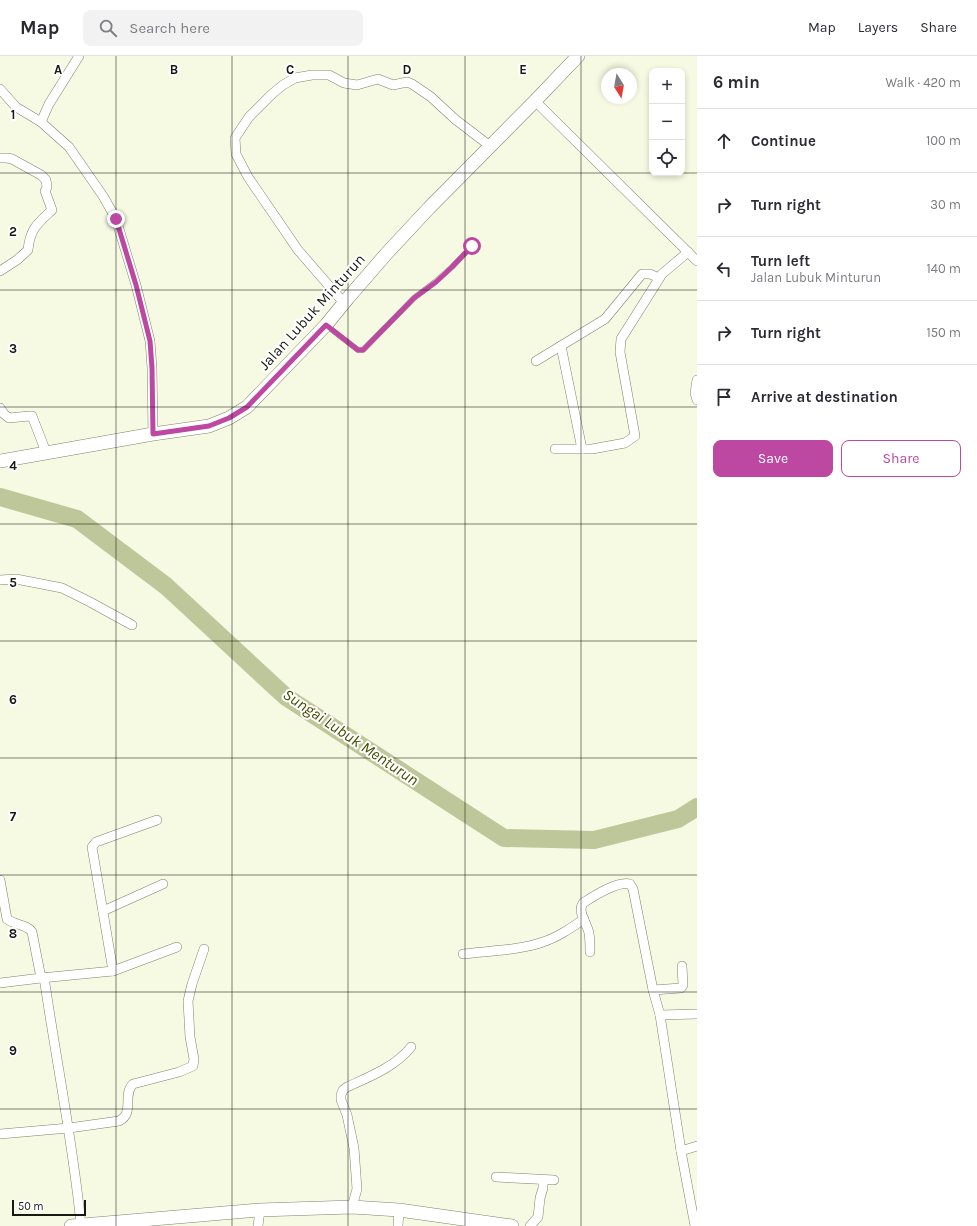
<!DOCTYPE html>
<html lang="en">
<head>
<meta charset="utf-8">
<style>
  :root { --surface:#fff; --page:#f2f2f3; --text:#2b2b33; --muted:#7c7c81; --line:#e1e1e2; --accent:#bc48a1 }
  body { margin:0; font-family:Karla,sans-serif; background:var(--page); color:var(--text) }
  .controls { position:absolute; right:12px; top:12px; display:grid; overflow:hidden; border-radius:8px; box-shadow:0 2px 6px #0003 }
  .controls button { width:36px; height:36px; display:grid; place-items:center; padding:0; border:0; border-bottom:1px solid var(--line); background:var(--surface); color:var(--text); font:20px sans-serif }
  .compass { position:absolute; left:601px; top:12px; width:36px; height:36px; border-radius:50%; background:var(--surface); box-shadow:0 2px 6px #0003; rotate:169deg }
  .scale { position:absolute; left:12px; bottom:10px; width:74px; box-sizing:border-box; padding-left:4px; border:2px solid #181911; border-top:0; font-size:11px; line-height:14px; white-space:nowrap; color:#181911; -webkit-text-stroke:3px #fff; paint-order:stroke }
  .stop { position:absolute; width:12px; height:12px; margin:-9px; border:3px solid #bc48a1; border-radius:50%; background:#fff }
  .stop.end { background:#bc48a1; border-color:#fff; box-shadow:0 1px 4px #0008 }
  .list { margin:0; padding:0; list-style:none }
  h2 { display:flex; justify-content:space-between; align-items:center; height:52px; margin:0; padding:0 16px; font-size:17px }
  h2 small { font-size:13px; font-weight:400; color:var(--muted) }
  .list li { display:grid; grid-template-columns:26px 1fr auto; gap:12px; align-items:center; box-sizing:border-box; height:64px; padding:0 16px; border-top:1px solid var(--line) }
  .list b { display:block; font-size:15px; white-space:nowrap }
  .list p { margin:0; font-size:13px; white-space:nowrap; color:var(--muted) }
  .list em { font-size:13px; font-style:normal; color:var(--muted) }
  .actions { display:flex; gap:8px; padding:12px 16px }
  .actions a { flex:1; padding:9px 0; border:1px solid var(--accent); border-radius:8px; text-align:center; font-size:14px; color:var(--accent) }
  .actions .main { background:var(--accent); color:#fff }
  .icon { flex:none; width:22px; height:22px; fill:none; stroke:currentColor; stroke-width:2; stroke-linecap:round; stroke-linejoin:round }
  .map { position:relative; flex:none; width:697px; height:1170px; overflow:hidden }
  header { display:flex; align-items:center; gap:24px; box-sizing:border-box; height:56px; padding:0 20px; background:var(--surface); border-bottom:1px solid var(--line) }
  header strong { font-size:19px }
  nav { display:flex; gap:22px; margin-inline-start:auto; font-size:14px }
  .search { width:280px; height:36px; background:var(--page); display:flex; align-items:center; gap:10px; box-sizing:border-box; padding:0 14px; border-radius:8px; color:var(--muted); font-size:15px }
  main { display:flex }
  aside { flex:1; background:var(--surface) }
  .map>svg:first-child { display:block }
</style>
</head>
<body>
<header>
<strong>Map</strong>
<div class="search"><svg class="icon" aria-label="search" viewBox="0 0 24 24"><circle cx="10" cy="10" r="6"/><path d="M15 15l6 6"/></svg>Search here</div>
<nav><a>Map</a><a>Layers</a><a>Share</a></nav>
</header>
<main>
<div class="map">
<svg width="697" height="1170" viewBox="0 0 697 1170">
  <rect width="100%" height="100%" fill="#f6fae3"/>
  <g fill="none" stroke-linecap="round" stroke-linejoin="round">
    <!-- river -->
    <polyline stroke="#bec799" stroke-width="18" points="0,441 77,463 166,530 286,641 504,782 594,784 678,763 697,751"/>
    <!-- lane casing -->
    <g stroke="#7e826d" stroke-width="5.5">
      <polyline id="lane" points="327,270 358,294 363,294 414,242 435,226 452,211 472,190"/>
    </g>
    <!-- street casing -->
    <g stroke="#7e826d" stroke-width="10">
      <g id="street">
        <polyline points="0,33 16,51 41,66 69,91 103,140 116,163 136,229 150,285 152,312 153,378"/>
        <polyline points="535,45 697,205"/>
        <polyline points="41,66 49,48 79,0"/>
        <path d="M0,102H7L12,103L41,119L46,124L47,131L45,135L52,154C37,168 30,173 28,194L17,204L0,215"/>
        <polyline points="344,247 298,194 248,121 236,98 235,82 249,61 272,38 283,29 295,22 312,19 329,19 344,27 357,29 378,23 393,29 407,26 412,28 431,41 456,64 490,90"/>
        <polyline points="561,290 582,393"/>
        <polyline points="536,305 605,263 642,218 650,218 659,222"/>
        <polyline points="697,324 695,337 697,344"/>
        <polyline points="0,352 4,358 9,362 29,360 32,360 46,396"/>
        <polyline points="555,393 592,393 625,387 635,380 620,296 621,283 662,218 688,196"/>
        <polyline points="0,524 16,523 62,532 90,546 132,569"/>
        <path d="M0,824L7,863C14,869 27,868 32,876L41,922L0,927"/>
        <polyline points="103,855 163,828"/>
        <path d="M590,896C590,890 590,883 589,877C587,867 577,856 583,847C594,840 617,825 630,828L633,833L653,934L660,959"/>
        <path d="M463,898C488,895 521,894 543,886C558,881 571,872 584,863"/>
        <polyline points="113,915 92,791 96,786 157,764"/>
        <path d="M44,921C56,1004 73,1086 81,1169"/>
        <polyline points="41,922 113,915 177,891"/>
        <polyline points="653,934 681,932 683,929 682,910"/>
        <path d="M0,1078L69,1072L119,1065C135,1057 122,1039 133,1028L179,1016L193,1010L194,1003L190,981L188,945L192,928L204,893"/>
        <polyline points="681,1095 697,1090"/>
        <polyline points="496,1121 554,1124"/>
        <path d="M352,1151L357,1133L354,1092L347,1059L341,1044V1039L343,1034L347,1031C369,1021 395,1011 411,991"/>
        <polyline points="258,1170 260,1154"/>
        <polyline points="398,1170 399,1154"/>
        <polyline points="530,1170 538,1161 540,1142 543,1132 543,1124"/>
        <polyline points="695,1170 681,1095 660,959 697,958"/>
      </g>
    </g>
    <!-- secondary casing -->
    <g stroke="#7e826d" stroke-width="14">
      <g id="secondary">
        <polyline points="0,405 153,378 209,370 229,362 247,351 326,269 348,242 387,197 429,152 535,45 578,0"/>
        <polyline points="71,1170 260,1154 352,1151 399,1154 512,1170"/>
      </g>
    </g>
    <!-- lane -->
    <use href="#lane" stroke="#fff" stroke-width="4.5"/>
    <!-- street -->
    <use href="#street" stroke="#fff" stroke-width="9"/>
    <!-- secondary -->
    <use href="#secondary" stroke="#fff" stroke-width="13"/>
  </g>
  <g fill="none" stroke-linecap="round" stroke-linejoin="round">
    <!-- route -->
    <polyline stroke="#bc48a1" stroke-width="5" points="116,163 136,229 150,285 152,312 153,378 209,370 229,362 247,351 326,269 358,294 363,294 414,242 436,226 452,211 472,190"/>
  </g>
  <!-- grid -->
  <path fill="none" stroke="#181911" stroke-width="1" stroke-opacity="0.55" d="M116,0V1170M232,0V1170M348,0V1170M465,0V1170M581,0V1170M0,117H652M652,117H682M682,117H697M0,234H697M0,351H697M0,468H697M0,585H697M0,702H697M0,819H697M0,936H697M0,1053H697"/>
  <g text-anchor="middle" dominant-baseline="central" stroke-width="4" stroke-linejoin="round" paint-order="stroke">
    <!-- street labels -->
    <g font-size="15" fill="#181911" stroke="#fff">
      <text transform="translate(312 256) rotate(-48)">Jalan Lubuk Minturun</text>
    </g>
    <!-- water labels -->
    <g font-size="16" font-style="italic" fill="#464e00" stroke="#fff">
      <text transform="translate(351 681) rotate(34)">Sungai Lubuk Menturun</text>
    </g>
  </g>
  <g font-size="13" text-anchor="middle" font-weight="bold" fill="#181911" stroke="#fff" stroke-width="4" stroke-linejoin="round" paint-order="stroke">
    <text x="58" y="18">A</text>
    <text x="174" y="18">B</text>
    <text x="290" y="18">C</text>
    <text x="407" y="18">D</text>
    <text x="523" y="18">E</text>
    <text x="13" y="63">1</text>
    <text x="13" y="180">2</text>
    <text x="13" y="297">3</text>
    <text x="13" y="414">4</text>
    <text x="13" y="531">5</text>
    <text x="13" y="648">6</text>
    <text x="13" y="765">7</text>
    <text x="13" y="882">8</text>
    <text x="13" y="999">9</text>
  </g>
</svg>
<div class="controls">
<button>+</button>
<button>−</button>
<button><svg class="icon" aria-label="locate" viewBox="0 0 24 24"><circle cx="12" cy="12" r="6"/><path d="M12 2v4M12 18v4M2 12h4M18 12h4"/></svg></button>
</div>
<svg class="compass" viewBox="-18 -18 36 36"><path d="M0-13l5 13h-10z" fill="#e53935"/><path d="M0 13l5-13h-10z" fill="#7c7c81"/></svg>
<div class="scale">50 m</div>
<div class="stop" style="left:472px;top:190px"></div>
<div class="stop end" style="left:116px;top:163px"></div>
</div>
<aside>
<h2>6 min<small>Walk · 420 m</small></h2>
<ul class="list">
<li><svg class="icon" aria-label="ahead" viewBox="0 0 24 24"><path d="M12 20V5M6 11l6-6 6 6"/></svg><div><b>Continue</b></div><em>100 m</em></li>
<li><svg class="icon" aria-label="right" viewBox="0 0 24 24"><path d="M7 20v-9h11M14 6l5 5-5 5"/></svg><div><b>Turn right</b></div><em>30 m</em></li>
<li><svg class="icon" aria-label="left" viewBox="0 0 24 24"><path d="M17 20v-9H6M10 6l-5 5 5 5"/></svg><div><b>Turn left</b><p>Jalan Lubuk Minturun</p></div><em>140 m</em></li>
<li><svg class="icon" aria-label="right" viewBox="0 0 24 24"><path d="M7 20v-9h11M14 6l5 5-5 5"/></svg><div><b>Turn right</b></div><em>150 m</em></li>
<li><svg class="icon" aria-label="arrive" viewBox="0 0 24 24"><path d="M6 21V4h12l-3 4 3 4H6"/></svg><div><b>Arrive at destination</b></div></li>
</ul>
<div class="actions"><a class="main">Save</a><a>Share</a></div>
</aside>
</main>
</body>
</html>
